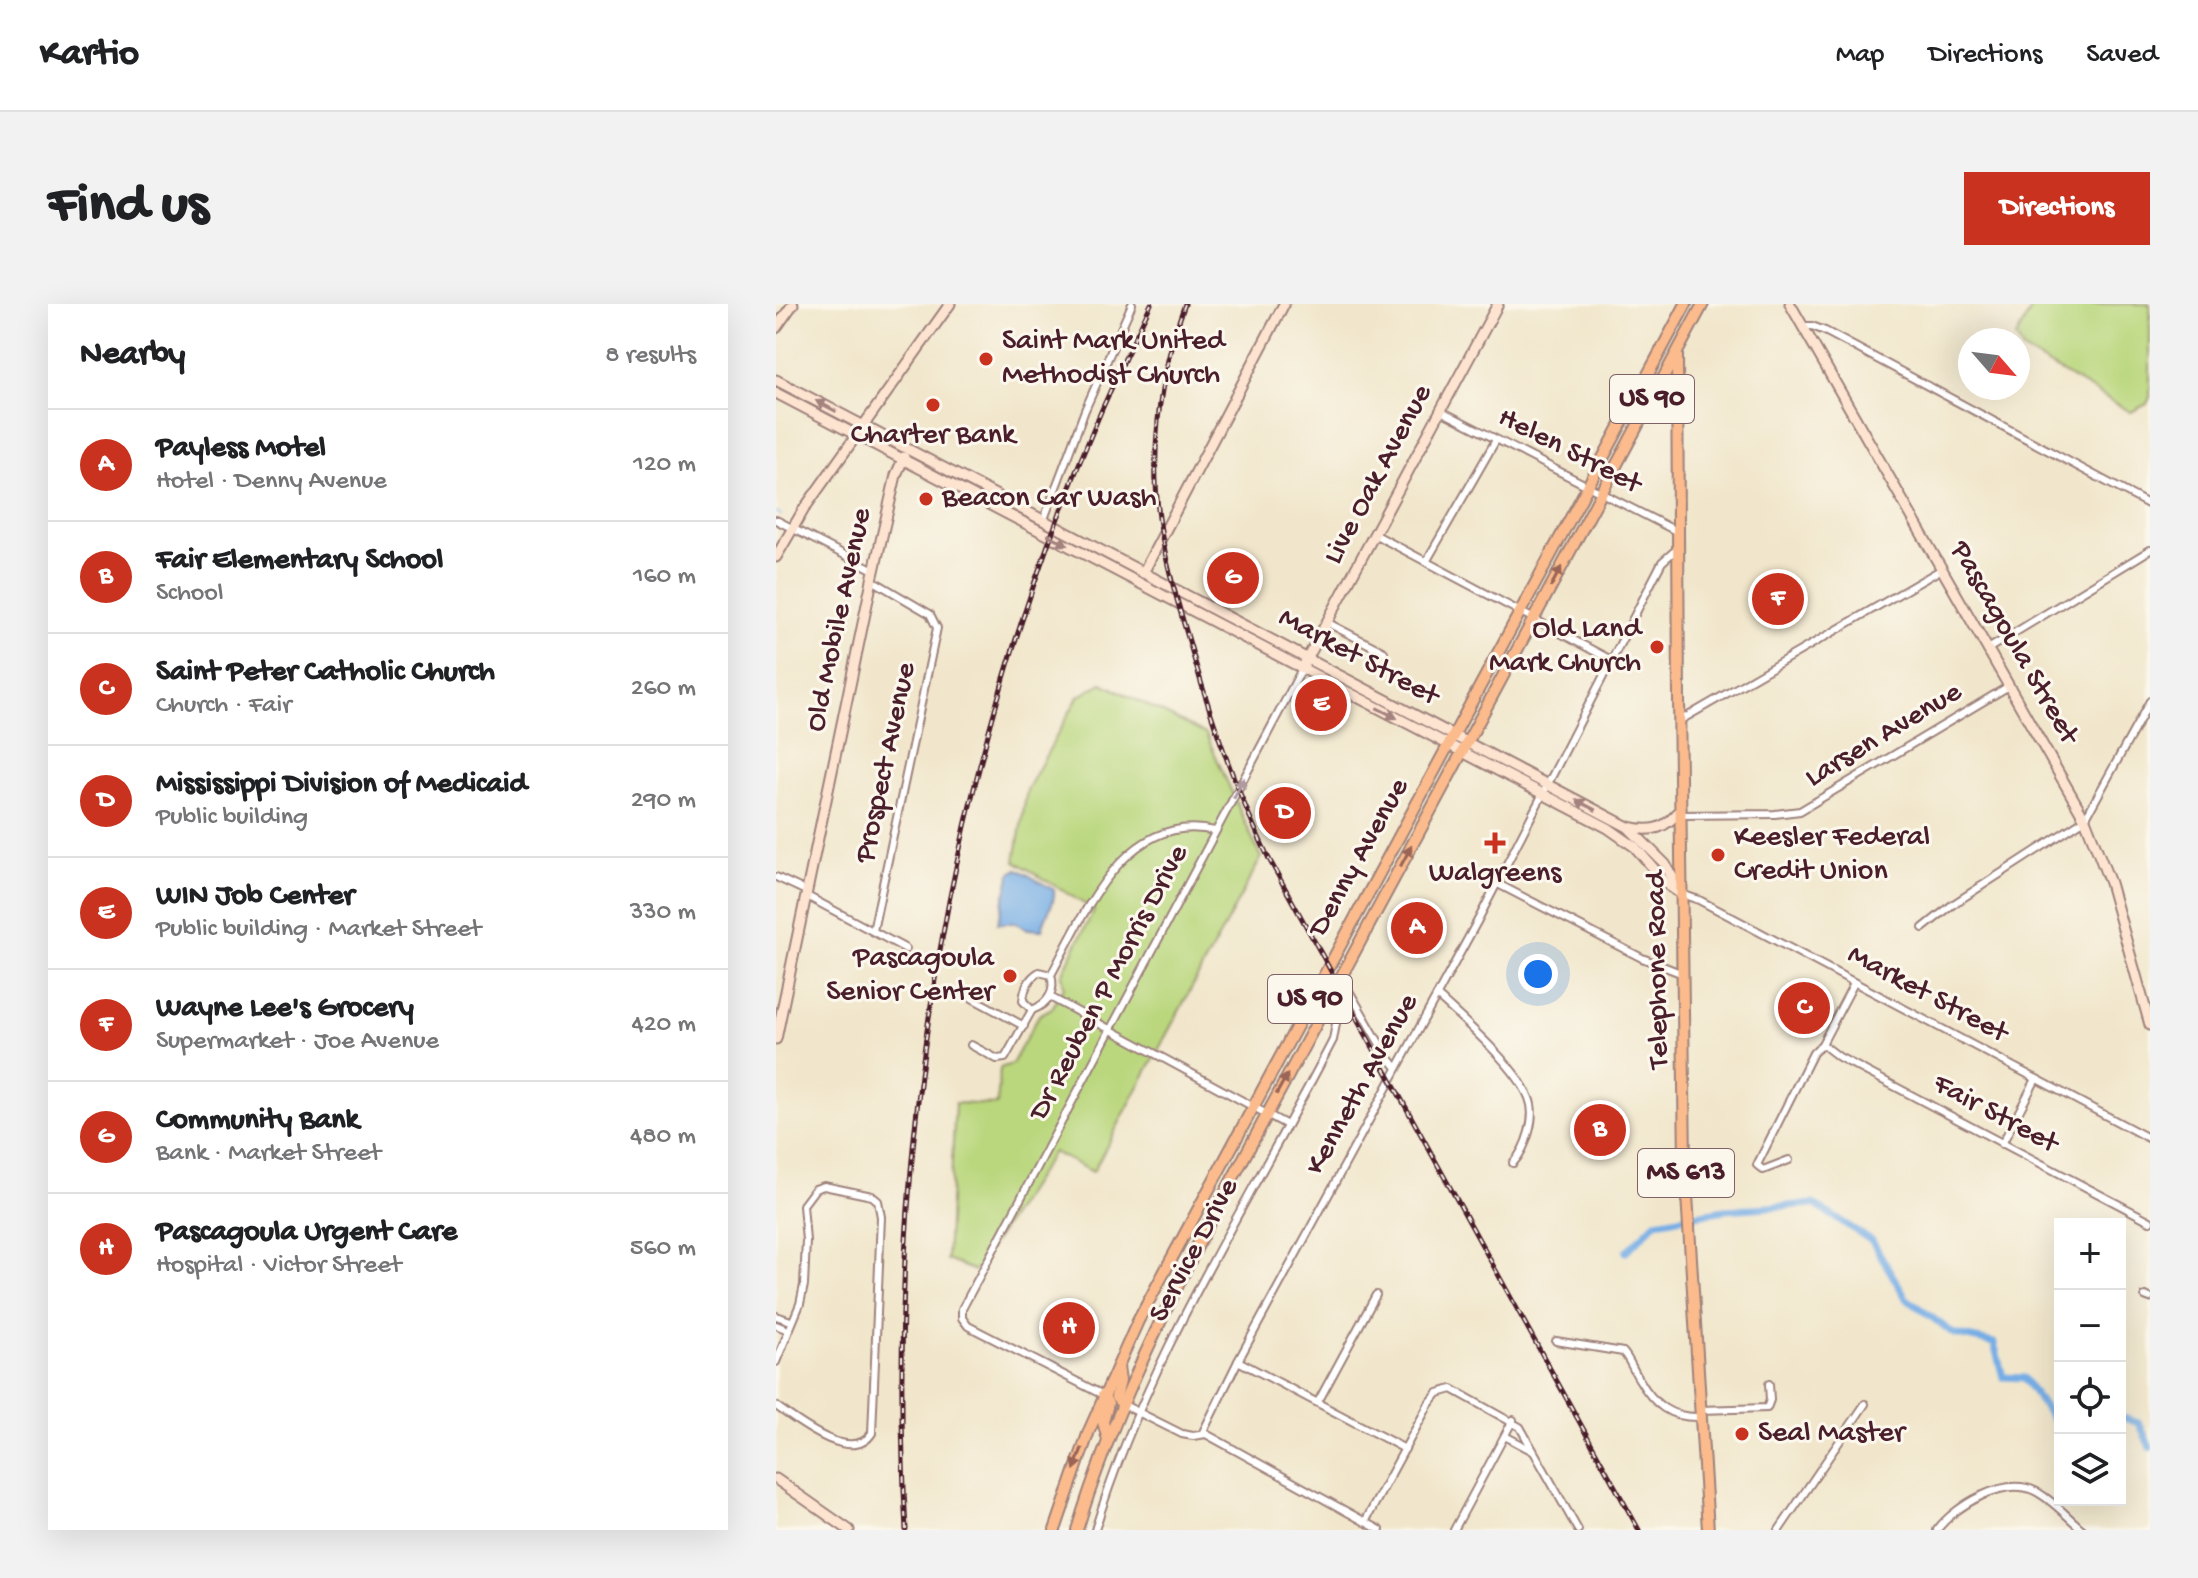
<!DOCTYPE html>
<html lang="en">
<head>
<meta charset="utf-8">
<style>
  :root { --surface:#fff; --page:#f2f2f2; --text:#202124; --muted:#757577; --line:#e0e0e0; --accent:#c8321e }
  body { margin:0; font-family:"Gochi Hand",sans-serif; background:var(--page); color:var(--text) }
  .controls { position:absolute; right:24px; bottom:24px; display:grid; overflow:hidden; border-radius:0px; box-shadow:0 8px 32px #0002 }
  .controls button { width:72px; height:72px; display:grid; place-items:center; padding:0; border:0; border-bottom:2px solid var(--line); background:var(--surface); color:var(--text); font:40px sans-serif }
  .compass { position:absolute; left:1182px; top:24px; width:72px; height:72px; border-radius:50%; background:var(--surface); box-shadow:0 8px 32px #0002; rotate:118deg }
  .you { position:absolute; left:762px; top:670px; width:28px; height:28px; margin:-20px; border:6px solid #fff; border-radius:50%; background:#1a73e8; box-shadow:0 0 0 12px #1a73e833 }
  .badge { display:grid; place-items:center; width:52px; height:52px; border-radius:50%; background:var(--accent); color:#fff; font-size:26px; font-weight:700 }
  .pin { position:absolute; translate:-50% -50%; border:4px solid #fff; box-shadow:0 2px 8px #0006 }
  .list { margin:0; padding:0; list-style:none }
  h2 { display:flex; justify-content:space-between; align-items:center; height:104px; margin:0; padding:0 32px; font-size:34px }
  h2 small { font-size:26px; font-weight:400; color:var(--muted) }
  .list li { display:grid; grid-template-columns:52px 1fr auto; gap:24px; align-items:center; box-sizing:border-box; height:112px; padding:0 32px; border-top:2px solid var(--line) }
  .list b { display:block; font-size:30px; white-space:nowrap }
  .list p { margin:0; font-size:26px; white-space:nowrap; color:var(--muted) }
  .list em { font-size:26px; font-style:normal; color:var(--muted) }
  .icon { flex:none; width:44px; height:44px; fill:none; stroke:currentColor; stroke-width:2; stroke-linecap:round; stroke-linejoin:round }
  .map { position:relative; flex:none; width:1374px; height:1226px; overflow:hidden; border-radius:0px }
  header { display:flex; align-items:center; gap:48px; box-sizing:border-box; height:112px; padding:0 40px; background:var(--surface); border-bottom:2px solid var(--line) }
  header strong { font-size:38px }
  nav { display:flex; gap:44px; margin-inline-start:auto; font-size:28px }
  .intro { display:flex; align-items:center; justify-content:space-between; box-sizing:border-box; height:192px; padding:0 48px }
  h1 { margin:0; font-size:56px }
  .button { padding:20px 36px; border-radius:0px; background:var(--accent); color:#fff; font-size:28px; font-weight:700 }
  main { display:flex; gap:48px; padding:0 48px }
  aside { flex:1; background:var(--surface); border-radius:0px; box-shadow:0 8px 32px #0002 }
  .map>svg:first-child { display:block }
</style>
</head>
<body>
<header>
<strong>Kartio</strong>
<nav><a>Map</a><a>Directions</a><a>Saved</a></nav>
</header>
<div class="intro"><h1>Find us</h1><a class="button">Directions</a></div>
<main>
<aside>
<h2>Nearby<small>8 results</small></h2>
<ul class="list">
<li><span class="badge">A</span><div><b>Payless Motel</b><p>Hotel · Denny Avenue</p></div><em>120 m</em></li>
<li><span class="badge">B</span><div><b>Fair Elementary School</b><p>School</p></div><em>160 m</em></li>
<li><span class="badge">C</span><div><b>Saint Peter Catholic Church</b><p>Church · Fair</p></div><em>260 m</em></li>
<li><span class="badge">D</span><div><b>Mississippi Division of Medicaid</b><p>Public building</p></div><em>290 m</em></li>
<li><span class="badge">E</span><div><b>WIN Job Center</b><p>Public building · Market Street</p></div><em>330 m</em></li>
<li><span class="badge">F</span><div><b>Wayne Lee's Grocery</b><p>Supermarket · Joe Avenue</p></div><em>420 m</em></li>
<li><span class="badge">G</span><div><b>Community Bank</b><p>Bank · Market Street</p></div><em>480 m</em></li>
<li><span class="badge">H</span><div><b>Pascagoula Urgent Care</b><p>Hospital · Victor Street</p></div><em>560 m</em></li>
</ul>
</aside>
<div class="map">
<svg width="1374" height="1226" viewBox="0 0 1374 1226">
  <rect width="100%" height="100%" fill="#fbf7ec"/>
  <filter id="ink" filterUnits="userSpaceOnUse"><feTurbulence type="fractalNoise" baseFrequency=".0125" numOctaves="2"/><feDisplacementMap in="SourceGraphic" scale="16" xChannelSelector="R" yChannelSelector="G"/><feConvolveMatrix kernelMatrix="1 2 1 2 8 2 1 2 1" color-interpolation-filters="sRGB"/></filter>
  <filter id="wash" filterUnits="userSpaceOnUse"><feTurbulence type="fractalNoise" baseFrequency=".006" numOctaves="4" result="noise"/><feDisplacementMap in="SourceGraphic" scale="32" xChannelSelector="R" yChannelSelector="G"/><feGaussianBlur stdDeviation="1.8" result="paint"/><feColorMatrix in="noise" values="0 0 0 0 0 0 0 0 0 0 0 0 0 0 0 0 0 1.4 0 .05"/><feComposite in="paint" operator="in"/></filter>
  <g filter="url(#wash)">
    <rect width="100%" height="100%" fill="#f1e6cb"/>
    <!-- green -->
    <g fill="#bad77d" stroke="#827b54" stroke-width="2">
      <polygon points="1258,0 1374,0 1374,93 1371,100 1355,108 1247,46 1240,33"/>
      <polygon points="326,379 430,430 485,554 317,868 277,848 199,967 171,956 179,799 221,801 224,764 236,760 263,711 276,704 288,684 286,670 318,606 239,557 251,486 302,393"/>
    </g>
    <!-- water -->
    <path fill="#76ade5" stroke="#606688" stroke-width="2" d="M242,565L278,586C280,599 268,612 266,626L252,625L240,619H222L235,569Z"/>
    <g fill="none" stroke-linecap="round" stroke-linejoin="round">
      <!-- stream -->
      <polyline stroke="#76ade5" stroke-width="2" points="0,208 5,211"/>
      <!-- canal -->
      <g stroke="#76ade5" stroke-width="7">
        <polyline points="850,948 880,918 949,906 1038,900 1096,937 1130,994 1178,1030 1218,1039 1227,1073 1248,1074 1279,1119 1284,1120"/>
        <polyline points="1344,1113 1363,1119 1374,1143"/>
      </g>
    </g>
  </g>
  <g filter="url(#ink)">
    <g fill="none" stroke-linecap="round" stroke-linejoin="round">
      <!-- street casing -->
      <g stroke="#9e827b" stroke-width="10">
        <g id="street">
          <polyline points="1027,22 1036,22 1049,27 1374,201"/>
          <polyline points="665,107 902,228"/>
          <polyline points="268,215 309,106 356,0"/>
          <polyline points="0,216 98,266"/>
          <polyline points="598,230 835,356"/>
          <polyline points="650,258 720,136"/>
          <polyline points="96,276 154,310 161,324 97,627"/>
          <polyline points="550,318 608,348"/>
          <polyline points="1212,345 1374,246"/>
          <polyline points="905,416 1166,265"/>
          <polyline points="905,511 999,510 1024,507 1233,382"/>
          <polyline points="0,573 30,587"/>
          <polyline points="720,579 866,654 907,670"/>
          <polyline points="905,590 923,596 1374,835"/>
          <polyline points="29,591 130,645"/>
          <polyline points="1147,624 1176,601 1309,515 1374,397"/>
          <path d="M263,668L275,671C280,687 272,700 256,706L247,697C248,685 253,674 263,668Z"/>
          <path d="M275,671C309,608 350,506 439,527"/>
          <polyline points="565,673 609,749 621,764"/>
          <path d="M661,692C686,715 741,763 753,794C761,813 750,845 737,859"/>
          <polyline points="274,693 511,821"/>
          <polyline points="196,694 248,722"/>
          <polyline points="1046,740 1063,753 1374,917"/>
          <polyline points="195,741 221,755 229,754 256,706"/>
          <polyline points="1226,840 1260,775"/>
          <polyline points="1013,856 987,866 981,861 1037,749 1046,740 1078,679"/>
          <polyline points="1369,992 1374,994"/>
          <polyline points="0,1012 15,1017"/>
          <polyline points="0,1021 12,1026"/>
          <path d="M780,1037L847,1048C854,1056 857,1066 863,1075C878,1101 894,1114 924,1113"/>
          <polyline points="462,1057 629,1145"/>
          <path d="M0,1058L24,1000L28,981L30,937L27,901L39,885L48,882L96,892L102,897L105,913L96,1129C76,1161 20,1116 0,1102"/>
          <polyline points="327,1091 192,1022 186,1014 186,1005 526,365"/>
          <polyline points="542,1098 600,991"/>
          <polyline points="346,1100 406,1130 417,1132 430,1130 604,1226"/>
          <polyline points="924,1106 991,1104 994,1096 993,1080"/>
          <polyline points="426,1130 462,1057 702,616 886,258 902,244"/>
          <polyline points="729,1132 757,1147"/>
          <polyline points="589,1218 653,1100 662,1089 676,1085 744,1123 802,1226"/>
          <path d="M319,1226C372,1051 474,897 557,736L561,714L552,696"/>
          <polyline points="678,1226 737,1116"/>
          <polyline points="1003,1226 1089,1100"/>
          <path d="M1161,1226C1179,1202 1228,1172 1259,1187C1276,1195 1292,1214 1307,1226"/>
        </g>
      </g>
      <!-- secondary casing -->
      <g stroke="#9e827b" stroke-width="13">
        <g id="secondary">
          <polyline points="1014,0 1309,515 1334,579 1374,721"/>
          <polyline points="0,24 17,0"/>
          <polyline points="0,76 852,523 889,560 904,587"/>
          <polyline points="0,89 832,524 859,543 892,581 905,590"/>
          <polyline points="0,253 28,205 174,0"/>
          <polyline points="367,269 508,0"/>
          <polyline points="529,359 722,0"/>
          <path d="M853,523C877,529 890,524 905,505"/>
          <polyline points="0,735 96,276 120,171 128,153"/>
          <polyline points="0,1175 73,1226"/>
        </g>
      </g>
      <!-- primary casing -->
      <g stroke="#9e827b" stroke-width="14">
        <g id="primary">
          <polyline points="901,50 903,395 909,859 932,1226"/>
          <polyline points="342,1062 344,1077 340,1093 346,1100"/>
          <polyline points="327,1091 332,1100 327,1118 332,1136"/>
          <polyline points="279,1226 313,1127 362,1017 910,0"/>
          <path d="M301,1226C334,1117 384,1016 435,915L927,0"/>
        </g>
      </g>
      <!-- street -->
      <use href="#street" stroke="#fff" stroke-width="6"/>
      <!-- secondary -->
      <use href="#secondary" stroke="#fde4d1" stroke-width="9"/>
      <!-- primary -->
      <use href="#primary" stroke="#fbbb8c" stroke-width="10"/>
      <!-- rail casing -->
      <g stroke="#4a1f2b" stroke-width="5">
        <g id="rail">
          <path d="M409,0C382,72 372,157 386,233C393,273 406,312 417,351C438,424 460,486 493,555L863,1226"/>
          <path d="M130,1226C106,805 187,379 375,0"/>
        </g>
      </g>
      <!-- rail -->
      <use href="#rail" stroke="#fbf7ec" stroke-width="2" stroke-dasharray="6" stroke-linecap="butt"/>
    </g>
    <!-- one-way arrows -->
    <defs><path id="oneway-solid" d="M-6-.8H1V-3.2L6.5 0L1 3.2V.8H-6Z" transform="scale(2)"/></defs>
    <g fill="#a4827e">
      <use href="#oneway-solid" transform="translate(50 102) rotate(-152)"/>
      <use href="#oneway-solid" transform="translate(282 236) rotate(28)"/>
      <use href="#oneway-solid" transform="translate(611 409) rotate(27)"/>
      <use href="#oneway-solid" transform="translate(810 501) rotate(-152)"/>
    </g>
    <g fill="#9a6557">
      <use href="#oneway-solid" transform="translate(780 273) rotate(-62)"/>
      <use href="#oneway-solid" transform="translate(630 552) rotate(-62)"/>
      <use href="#oneway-solid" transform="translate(506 780) rotate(-61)"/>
      <use href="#oneway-solid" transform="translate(302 1155) rotate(110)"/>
    </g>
    <use fill="#ae9aa0" href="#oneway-solid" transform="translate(463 484) rotate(-63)"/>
  </g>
  <!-- markers -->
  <g fill="#c8321e" stroke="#fbf7ec" stroke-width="3">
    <circle cx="210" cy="55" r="8"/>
    <circle cx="157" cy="101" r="8"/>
    <circle cx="150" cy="195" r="8"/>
    <circle cx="881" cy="343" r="8"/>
    <path d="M715 527h8v8h8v8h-8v8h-8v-8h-8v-8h8z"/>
    <circle cx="942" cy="551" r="8"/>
    <circle cx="234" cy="672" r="8"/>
    <circle cx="966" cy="1130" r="8"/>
  </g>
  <g text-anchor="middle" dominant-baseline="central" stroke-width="6" stroke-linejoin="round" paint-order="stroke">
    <!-- shield labels -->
    <g fill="#fbf7ec" stroke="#7f6065" stroke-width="2">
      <rect x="834" y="71" width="84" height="48" rx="6"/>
      <rect x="492" y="671" width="84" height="48" rx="6"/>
      <rect x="862" y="845" width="96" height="48" rx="6"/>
    </g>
    <g font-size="28" font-weight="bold" fill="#4a1f2b">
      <text x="876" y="95">US 90</text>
      <text x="534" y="695">US 90</text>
      <text x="910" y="869">MS 613</text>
    </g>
    <!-- poi labels -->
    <g font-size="30" fill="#4a1f2b" stroke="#fbf7ec" text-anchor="start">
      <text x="226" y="38">Saint Mark United<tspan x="226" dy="34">Methodist Church</tspan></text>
      <text x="157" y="132" text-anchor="middle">Charter Bank</text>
      <text x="166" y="195">Beacon Car Wash</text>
      <text x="865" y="326" text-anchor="end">Old Land<tspan x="865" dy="34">Mark Church</tspan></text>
      <text x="958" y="534">Keesler Federal<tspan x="958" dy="34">Credit Union</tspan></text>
      <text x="719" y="570" text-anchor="middle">Walgreens</text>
      <text x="218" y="655" text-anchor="end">Pascagoula<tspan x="218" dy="34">Senior Center</tspan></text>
      <text x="982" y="1130">Seal Master</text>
    </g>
    <!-- street labels -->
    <g font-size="30" fill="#4a1f2b" stroke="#fbf7ec">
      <text transform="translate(793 148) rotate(27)">Helen Street</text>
      <text transform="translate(603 171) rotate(-62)">Live Oak Avenue</text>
      <text transform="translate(64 316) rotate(-78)">Old Mobile Avenue</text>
      <text transform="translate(1237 339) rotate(60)">Pascagoula Street</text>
      <text transform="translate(582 354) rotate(28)">Market Street</text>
      <text transform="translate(1108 432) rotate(-31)">Larsen Avenue</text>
      <text transform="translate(111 459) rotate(-78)">Prospect Avenue</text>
      <text transform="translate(584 554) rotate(-61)">Denny Avenue</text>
      <text transform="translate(883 666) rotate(-91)">Telephone Road</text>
      <text transform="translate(334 679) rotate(-62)">Dr Reuben P Morris Drive</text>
      <text transform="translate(1151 691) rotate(28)">Market Street</text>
      <text transform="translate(587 781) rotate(-61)">Kenneth Avenue</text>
      <text transform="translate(1219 811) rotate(28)">Fair Street</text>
      <text transform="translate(419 947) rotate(-62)">Service Drive</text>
    </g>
  </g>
</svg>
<div class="controls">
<button>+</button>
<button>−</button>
<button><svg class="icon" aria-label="locate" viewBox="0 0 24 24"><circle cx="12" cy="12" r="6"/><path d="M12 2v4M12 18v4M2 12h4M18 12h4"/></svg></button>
<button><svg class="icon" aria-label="layers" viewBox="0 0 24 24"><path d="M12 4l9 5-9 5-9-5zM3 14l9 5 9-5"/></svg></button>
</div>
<svg class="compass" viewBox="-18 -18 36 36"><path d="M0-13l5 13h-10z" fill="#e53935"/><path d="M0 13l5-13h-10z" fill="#757577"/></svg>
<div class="you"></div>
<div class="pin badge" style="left:641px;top:624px">A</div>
<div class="pin badge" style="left:824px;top:826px">B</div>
<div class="pin badge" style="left:1028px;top:704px">C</div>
<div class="pin badge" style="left:509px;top:509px">D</div>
<div class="pin badge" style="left:545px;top:401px">E</div>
<div class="pin badge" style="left:1002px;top:295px">F</div>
<div class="pin badge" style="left:457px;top:274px">G</div>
<div class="pin badge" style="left:293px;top:1024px">H</div>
</div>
</main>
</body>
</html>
